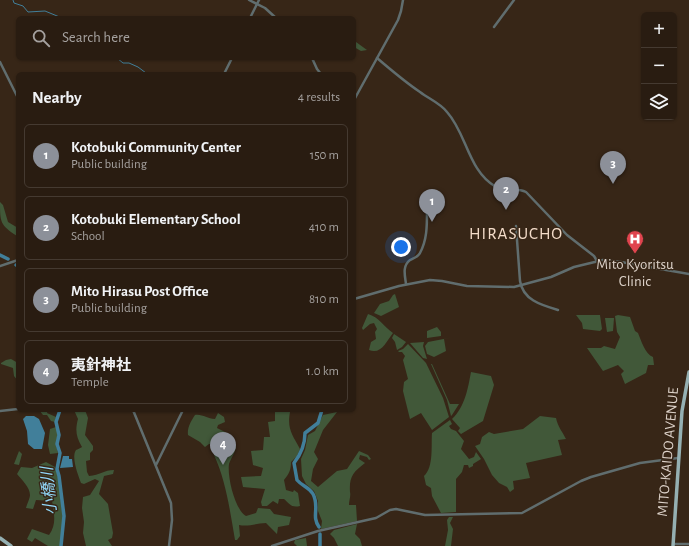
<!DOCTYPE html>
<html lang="en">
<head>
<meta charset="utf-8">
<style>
  :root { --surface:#291c11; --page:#35291f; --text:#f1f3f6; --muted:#a5a19f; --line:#453a31; --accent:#8c9099 }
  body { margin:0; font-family:"Alegreya Sans","Noto Sans JP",sans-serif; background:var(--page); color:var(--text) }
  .controls { position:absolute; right:12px; top:12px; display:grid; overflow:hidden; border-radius:6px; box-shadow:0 1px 3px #0004 }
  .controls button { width:36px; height:36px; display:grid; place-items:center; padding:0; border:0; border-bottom:1px solid var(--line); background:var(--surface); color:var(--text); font:20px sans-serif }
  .you { position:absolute; left:401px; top:247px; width:14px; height:14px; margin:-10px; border:3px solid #fff; border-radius:50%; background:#1a73e8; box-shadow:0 0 0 6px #1a73e833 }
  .badge { display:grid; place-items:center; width:26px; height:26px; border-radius:50%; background:var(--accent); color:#fff; font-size:13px; font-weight:700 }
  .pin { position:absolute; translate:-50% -33px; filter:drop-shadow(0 1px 2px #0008) }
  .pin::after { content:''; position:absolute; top:21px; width:14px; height:12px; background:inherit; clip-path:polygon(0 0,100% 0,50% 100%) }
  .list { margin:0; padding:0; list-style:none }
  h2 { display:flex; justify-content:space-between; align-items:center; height:52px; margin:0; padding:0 16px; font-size:17px }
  h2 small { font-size:13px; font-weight:400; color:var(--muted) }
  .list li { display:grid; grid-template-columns:26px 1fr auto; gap:12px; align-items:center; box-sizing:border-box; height:64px; margin:0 8px 8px; padding:0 8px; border:1px solid var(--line); border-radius:6px }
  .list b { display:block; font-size:15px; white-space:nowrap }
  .list p { margin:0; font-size:13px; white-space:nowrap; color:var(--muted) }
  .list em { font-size:13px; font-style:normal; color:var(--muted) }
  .icon { flex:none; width:22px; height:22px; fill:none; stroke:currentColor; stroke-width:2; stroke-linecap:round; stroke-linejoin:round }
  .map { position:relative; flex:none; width:689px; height:546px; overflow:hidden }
  .search { position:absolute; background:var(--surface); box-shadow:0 1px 3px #0004; left:16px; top:16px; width:340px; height:44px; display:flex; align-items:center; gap:10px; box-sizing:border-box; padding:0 14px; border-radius:6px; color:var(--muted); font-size:15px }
  .panel { position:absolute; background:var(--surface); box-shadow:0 1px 3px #0004; left:16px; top:72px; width:340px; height:340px; border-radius:6px }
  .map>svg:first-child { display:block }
</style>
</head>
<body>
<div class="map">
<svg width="689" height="546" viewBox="0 0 689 546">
  <rect width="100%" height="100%" fill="#372617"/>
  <!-- green -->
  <g fill="#415839">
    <polygon points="354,28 355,29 354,34 356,38 356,42 367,50 361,51 354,47"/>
    <path d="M0,202L3,205L8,222L18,228L17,236C0,225 0,222 0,202Z"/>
    <polygon points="395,294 399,307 381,316 374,313 380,304 389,301 393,295"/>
    <path d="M368,314C379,317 383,326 393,333C386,342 381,355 369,350L371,342L376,339L375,332L377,329L374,323L370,324L363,330L362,328Z"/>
    <polygon points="576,315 600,315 602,329 600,331 583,329 582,323"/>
    <path d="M618,315L630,317L635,331L638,333C641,340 645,354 653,357L654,365H648L646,373L625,384L621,374L624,371L618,365L603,371L587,348H601L604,346L615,349L620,337L617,332L615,316Z"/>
    <polygon points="605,318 614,318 613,331 607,332"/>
    <polygon points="437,327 441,332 441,336 427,338 427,331"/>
    <polygon points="394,334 406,342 402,347 397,350 395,342 392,338"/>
    <polygon points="454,337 444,339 446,351 434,357 427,354 425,346 428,342"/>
    <polygon points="424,342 423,346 427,359 423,358 410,343"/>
    <polygon points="408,344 426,363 443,398 449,417 432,430 421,413 410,419 403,391 404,382 408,379 403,360 405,356 402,352 399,352 398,351 403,349"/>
    <polygon points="11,359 18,363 18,381 14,376 13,368 1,364 1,363 6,360"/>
    <polygon points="431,364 432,364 450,404 459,404 452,415 451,416 447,400"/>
    <path d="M471,372L491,376L494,385L483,421L461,434L458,431L460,428L452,419C465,407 468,388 471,372Z"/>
    <polygon points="39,410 48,410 47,413 56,417 55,422 51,421 47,415 43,415"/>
    <path d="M74,410H85L88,418L85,435L93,446V450L90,453V460L86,461L87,472L89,476C100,475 104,470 114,470L113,474L104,476L99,494L108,504L113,533L112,538L108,540L112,546H86L83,533L84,522L82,508L83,497L90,495L99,481L95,479L84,484L81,483C78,475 71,457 76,450C77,450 82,447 82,447C76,437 75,430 78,419Z"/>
    <path d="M275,410H294L290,412C287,429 292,434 300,449L297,456L291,462C291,470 289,474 284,480L286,490L293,492L294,490L298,493L300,506C291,508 290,504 284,499H279L278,504L273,501L267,506H262L261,502L265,489L243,487L241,477L261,476L263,468L253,465L251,451L263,450L264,437H270L268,422L275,421Z"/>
    <path d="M337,412L323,430L314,452L318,459L313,469L311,481L318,487L337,471L347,469L359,451L368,455L371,459L369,460L367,457L360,455L359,459L365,463C353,472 349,477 350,492C351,496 349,500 349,505H356L357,521L321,529L322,521L318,511V501L314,491L306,484L302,476L301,459L305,450L308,435L315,431L323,415Z"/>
    <path d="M218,413L224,417L225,422L218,425L217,428L225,432L236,447C235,453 231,458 229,464C227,476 235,510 246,516L256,513L258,508L270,509L274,514L291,517L289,525L278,527L277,534L266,523C257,523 249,527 239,525L240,536L237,540H235C230,511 226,481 214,455L215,449L212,444H209L205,447L200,442L188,435C187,428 191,421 195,415C203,414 207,419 215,419Z"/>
    <path d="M540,416L556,418C558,427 562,431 566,439L558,440L562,455L526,463L530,478L513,481L514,489L510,492L507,487L499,483L492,475L484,459L475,446L480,444L482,437L489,432L494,434L523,429Z"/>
    <path d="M450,420L452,424L449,426L451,429L456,431L464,441L461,449L469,459L474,457L476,452L481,459L473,464V466L469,468L468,465H464L462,472L456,479V512L441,513L432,496L431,488L426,485L424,476C434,467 431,445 432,433Z"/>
    <polygon points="56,427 58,432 56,444 58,453 50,454 48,445 50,429"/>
    <polygon points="19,451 22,454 19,465 14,464"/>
    <path d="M46,462L55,467L58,477L63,518L60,546H48L35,538L32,542L27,539L32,529L49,535C57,524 54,513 52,501L36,500L33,509L26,508C27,504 30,498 30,495C30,487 21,479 17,474L21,467L32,468Z"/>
    <polygon points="449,517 453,517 450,523 453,529 451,546 445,546 448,530 447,520"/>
    <polygon points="357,524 355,534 360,539 362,546 338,546 334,538 330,534 334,530"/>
    <polygon points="306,538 307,546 297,546 294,543 295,540"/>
  </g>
  <!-- water -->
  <g fill="#417f9a">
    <polygon points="26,416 34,416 39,419 45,433 42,449 34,449 28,444 27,431 23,419"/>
    <polygon points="63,456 69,456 69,459 72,459 73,467 60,468"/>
  </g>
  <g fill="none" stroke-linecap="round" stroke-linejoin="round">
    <!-- stream -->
    <g stroke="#417f9a" stroke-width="1">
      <polyline points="13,0 14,3 23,6 28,12 45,11 62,18"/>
      <polyline points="117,58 123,63 129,63 138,67 146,73 156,74"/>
    </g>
    <!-- river -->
    <g stroke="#417f9a" stroke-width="3.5">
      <polyline points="0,255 8,259"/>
      <polyline points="16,265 18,266"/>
      <polyline points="60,410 56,422 59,435 57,444 60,453 57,469 59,476 64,516 61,546"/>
      <path d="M319,527C311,516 320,507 313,494C309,487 302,486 297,480L294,463C301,454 305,444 305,433L318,423L322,410"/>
      <polyline points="320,534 320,546"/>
    </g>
    <!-- minor -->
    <g stroke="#606d6e" stroke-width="2.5">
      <polyline points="249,0 265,8 276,18"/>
      <polyline points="250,18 259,0"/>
      <polyline points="494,27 514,0"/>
      <polyline points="312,58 317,69 321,74"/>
      <path d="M377,58C391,70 405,82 420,92C429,99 440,103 447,112C467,134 468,171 496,187C505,193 516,187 526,192L567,235L594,256L597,261"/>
      <polyline points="0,62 18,98"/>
      <polyline points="224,74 232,58"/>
      <polyline points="354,100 398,20 401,11 403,0"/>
      <path d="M516,226L520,281C523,300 541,305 558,310"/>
      <polyline points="0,266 18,260"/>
      <path d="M406,284C405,276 402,266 410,260C414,258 418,257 420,253C427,240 427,226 427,212"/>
      <polyline points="354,299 399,286 430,280 442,281 467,286 514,287 551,277 574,267 603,260 621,262 689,274"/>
      <polyline points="133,410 171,503 172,520 169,546"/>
      <polyline points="0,411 18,409"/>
      <polyline points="156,465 183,410"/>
      <polyline points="673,544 689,544"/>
      <polyline points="272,546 318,531 376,518 390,510 396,509 425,515 522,513 581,481 591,477 640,463 678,458"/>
    </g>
    <!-- major -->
    <g stroke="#95b0b2" stroke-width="3.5">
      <polyline points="0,538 11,546"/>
      <polyline points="673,546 682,411 689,372"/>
    </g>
  </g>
  <!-- icons -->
  <defs>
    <g id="hospital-pin" transform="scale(0.9)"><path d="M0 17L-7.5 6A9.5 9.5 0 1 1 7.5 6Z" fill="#e0444e" stroke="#372617"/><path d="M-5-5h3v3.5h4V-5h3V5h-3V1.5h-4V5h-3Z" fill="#fff"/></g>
  </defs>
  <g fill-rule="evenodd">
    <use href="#hospital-pin" x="635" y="239"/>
  </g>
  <g text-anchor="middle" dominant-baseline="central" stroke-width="3" stroke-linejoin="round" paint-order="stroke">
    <!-- poi labels -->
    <g font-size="15" fill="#ddd2c9" stroke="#372617">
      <text x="635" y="264">Mito Kyoritsu<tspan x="635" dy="17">Clinic</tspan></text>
    </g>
    <!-- street labels -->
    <g font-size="15" fill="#ddd2c9" stroke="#372617">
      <text transform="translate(668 452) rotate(-85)">MITO-KAIDO AVENUE</text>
    </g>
    <!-- water labels -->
    <g font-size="16" font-style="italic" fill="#92d9fa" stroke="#372617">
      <text transform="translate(49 491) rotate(-95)">小橋川</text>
    </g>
    <!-- quarter labels -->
    <g font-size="17" letter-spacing="1" fill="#f3dcc9" stroke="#372617">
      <text x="516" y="233">HIRASUCHO</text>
    </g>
  </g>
</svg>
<div class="controls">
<button>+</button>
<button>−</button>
<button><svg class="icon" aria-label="layers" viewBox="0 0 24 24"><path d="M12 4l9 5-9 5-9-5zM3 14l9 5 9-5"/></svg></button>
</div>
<div class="you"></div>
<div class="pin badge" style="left:432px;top:222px">1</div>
<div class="pin badge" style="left:506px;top:210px">2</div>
<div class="pin badge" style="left:613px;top:184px">3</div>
<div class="pin badge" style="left:223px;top:465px">4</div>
<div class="search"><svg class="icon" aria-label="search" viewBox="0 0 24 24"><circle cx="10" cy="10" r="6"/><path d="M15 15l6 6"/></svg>Search here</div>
<section class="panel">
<h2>Nearby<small>4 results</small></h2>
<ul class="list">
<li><span class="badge">1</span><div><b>Kotobuki Community Center</b><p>Public building</p></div><em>150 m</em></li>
<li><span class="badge">2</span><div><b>Kotobuki Elementary School</b><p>School</p></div><em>410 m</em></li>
<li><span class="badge">3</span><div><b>Mito Hirasu Post Office</b><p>Public building</p></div><em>810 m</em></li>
<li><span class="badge">4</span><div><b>夷針神社</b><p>Temple</p></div><em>1.0 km</em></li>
</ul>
</section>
</div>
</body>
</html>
